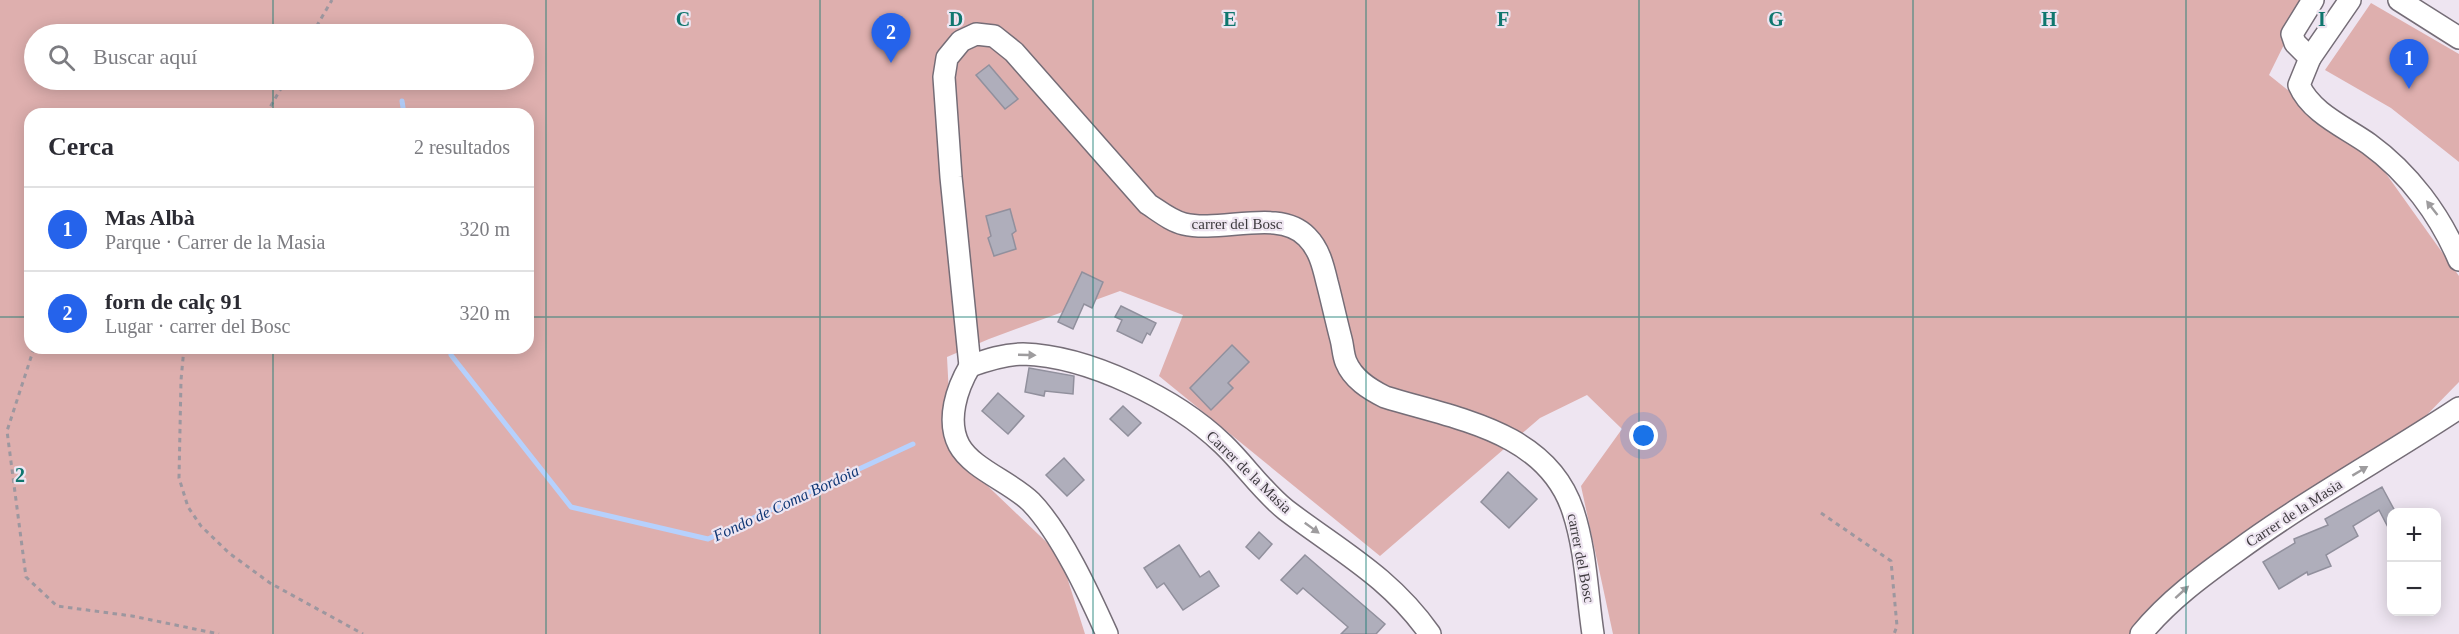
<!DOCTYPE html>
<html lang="es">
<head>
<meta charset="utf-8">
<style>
  :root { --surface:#fff; --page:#f2f2f3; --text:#2b2b33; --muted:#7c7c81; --line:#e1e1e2; --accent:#2563eb }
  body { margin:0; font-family:"Times New Roman",serif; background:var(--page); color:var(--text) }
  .controls { position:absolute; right:18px; bottom:18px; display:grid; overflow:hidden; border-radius:12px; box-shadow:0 3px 15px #0003 }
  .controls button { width:54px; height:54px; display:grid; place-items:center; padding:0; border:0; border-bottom:2px solid var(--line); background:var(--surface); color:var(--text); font:30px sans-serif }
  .you { position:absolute; left:1644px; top:436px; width:21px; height:21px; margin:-15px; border:4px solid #fff; border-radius:50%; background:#1a73e8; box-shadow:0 0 0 9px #1a73e833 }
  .badge { display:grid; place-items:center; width:39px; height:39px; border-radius:50%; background:var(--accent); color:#fff; font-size:20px; font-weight:700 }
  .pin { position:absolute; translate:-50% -50px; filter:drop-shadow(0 2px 3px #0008) }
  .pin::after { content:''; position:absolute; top:32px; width:21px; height:18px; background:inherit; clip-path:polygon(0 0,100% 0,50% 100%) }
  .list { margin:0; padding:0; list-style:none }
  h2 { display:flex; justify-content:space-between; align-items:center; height:78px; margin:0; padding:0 24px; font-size:26px }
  h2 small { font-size:20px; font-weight:400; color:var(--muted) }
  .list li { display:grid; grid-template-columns:39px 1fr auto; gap:18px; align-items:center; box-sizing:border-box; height:84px; padding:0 24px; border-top:2px solid var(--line) }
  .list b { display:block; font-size:22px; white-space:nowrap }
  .list p { margin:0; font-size:20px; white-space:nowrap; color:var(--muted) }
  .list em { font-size:20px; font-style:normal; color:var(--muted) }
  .icon { flex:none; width:33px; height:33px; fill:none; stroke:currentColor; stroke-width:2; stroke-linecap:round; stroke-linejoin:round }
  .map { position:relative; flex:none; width:2459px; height:634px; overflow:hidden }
  .search { position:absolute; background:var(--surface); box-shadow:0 3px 15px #0003; left:24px; top:24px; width:510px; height:66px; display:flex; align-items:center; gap:15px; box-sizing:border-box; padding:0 21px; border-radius:33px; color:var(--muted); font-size:22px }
  .panel { position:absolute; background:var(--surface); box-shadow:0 3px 15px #0003; left:24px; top:108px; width:510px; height:246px; border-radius:18px }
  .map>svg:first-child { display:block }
</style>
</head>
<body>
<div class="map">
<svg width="2459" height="634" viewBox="0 0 2459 634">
  <rect width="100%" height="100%" fill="#eee5f1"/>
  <!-- green -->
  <g fill="#deafae" fill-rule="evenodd">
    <path d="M0,0H2306L2269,75L2377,161L2459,276V382L2414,428L2138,634H1613L1581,486L1622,429L1587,395L1540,418L1380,556L1159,376L1183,315L1120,291L989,339L947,357L952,452L1060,555L1085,634H0ZM34,34H524V80H34ZM30,114H528V348H30Z"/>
    <polygon points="2371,3 2459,54 2459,162 2391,108 2325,70"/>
  </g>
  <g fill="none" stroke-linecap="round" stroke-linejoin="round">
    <!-- stream -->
    <g stroke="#b6d1fd" stroke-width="5">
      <polyline points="402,101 404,114"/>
      <polyline points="450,348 451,355 571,507 708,539 913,444"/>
    </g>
  </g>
  <!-- building -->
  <g fill="#afaebb" stroke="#91909d" stroke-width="1.5">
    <polygon points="989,65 1018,99 1005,109 976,75"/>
    <polygon points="1010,209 1016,231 1012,234 1016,249 994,256 988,238 991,236 986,216"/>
    <polygon points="1082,272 1103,282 1092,308 1084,304 1073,329 1058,322"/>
    <polygon points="1121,306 1156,323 1150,335 1147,333 1142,343 1117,331 1122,320 1115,317"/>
    <polygon points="1232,345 1249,362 1228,383 1233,388 1211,410 1190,388"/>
    <polygon points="1029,368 1074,376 1073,394 1045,391 1044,396 1025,392"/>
    <polygon points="998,393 1024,416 1008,434 982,411"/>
    <polygon points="1123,406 1141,423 1128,436 1110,419"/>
    <polygon points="1064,458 1084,480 1067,496 1046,475"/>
    <polygon points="1508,472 1537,499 1509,528 1481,502"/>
    <polygon points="2382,487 2396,513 2391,513 2391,533 2379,510 2353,526 2358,536 2326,555 2331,566 2308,575 2307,572 2279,589 2263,562 2295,543 2294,539 2328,525 2325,519"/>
    <polygon points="1259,532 1272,544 1259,559 1246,547"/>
    <polygon points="1179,545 1200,577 1209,571 1219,586 1183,610 1164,583 1157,588 1144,568"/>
    <polygon points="1305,555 1385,624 1376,634 1341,634 1348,627 1303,588 1297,594 1281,580"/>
  </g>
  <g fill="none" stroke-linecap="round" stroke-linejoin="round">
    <!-- minor casing -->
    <g stroke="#756d77" stroke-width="24">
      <g id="minor">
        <path d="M2313,0L2292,34L2295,43L2310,58L2299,85C2311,113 2345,127 2369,144C2409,173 2440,215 2459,260"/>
        <polyline points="2399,0 2459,38"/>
        <polyline points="2310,58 2350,0"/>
        <path d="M970,366L951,177L944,77L947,58L961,41L976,34L994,36L1014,52L1148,204C1159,211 1171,221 1184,224C1221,233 1280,208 1307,237C1319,249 1323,265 1327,282C1332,301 1336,320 1341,339C1343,346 1343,355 1346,362C1353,379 1369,389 1385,397C1456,419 1547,431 1573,511C1586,550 1587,594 1593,634"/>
        <path d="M970,366C987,360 1005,354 1023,354C1089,356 1176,399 1223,444C1245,465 1262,491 1286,510C1340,551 1390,577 1430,634"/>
        <path d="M970,366C957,388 946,420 959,445C972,469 1011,482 1031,502C1061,533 1089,594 1107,634"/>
        <path d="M2141,634C2168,601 2202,576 2237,551C2308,499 2385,457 2459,408"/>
      </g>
    </g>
    <!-- path -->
    <g stroke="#9d979f" stroke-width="3" stroke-dasharray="4.5 4.5" stroke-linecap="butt">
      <polyline points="312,34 332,0"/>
      <polyline points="266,114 286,80"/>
      <polyline points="34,348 7,431 26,577 57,606 132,616 219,634"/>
      <polyline points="184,348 181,380 179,478 188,507 201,526 229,553 270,583 363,634"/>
      <polyline points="1821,513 1891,561 1897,626 1894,634"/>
    </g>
    <!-- minor -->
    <use href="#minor" stroke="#fff" stroke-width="21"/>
  </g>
  <!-- one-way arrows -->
  <defs><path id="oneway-solid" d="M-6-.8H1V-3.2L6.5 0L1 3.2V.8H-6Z" transform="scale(1.5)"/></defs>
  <g fill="#9e9c9e">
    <use href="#oneway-solid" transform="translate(2432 208) rotate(-128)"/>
    <use href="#oneway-solid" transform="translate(1027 355) rotate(2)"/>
    <use href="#oneway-solid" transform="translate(2360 471) rotate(-31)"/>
    <use href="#oneway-solid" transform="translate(1312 528) rotate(36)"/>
    <use href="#oneway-solid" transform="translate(2182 592) rotate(-42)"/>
  </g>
  <!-- grid -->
  <path fill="none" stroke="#0f766e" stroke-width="1.5" stroke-opacity="0.55" d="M273,0V34M546,0V634M820,0V634M1093,0V634M1366,0V634M1639,0V634M1913,0V634M2186,0V634M273,80V114M0,317H30M528,317H2459M273,348V634"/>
  <g text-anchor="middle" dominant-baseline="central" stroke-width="4.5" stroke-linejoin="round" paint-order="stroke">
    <!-- street labels -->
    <g font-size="15" fill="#3d3a3e" stroke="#eee5f1">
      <text x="1237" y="224">carrer del Bosc</text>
      <text transform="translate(1249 472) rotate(44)">Carrer de la Masia</text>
      <text transform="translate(2294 513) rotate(-33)">Carrer de la Masia</text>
      <text transform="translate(1581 558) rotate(79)">carrer del Bosc</text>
    </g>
    <!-- water labels -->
    <g font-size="16" font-style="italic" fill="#103775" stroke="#eee5f1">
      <text transform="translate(786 503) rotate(-25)">Fondo de Coma Bordoia</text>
    </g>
  </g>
  <g font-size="20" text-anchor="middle" font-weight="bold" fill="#0f766e" stroke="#eee5f1" stroke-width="4.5" stroke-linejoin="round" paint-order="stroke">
    <text x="683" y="26">C</text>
    <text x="956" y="26">D</text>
    <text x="1230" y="26">E</text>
    <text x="1503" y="26">F</text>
    <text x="1776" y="26">G</text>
    <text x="2049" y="26">H</text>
    <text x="2322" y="26">I</text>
    <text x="20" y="482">2</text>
  </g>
</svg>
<div class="controls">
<button>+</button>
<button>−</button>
</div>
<div class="you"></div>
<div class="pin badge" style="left:2409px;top:89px">1</div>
<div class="pin badge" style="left:891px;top:63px">2</div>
<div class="search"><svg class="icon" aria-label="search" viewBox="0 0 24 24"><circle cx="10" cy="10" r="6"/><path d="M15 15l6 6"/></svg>Buscar aquí</div>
<section class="panel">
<h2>Cerca<small>2 resultados</small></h2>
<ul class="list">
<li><span class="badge">1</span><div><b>Mas Albà</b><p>Parque · Carrer de la Masia</p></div><em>320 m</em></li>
<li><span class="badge">2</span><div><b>forn de calç 91</b><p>Lugar · carrer del Bosc</p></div><em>320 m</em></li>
</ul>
</section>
</div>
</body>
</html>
